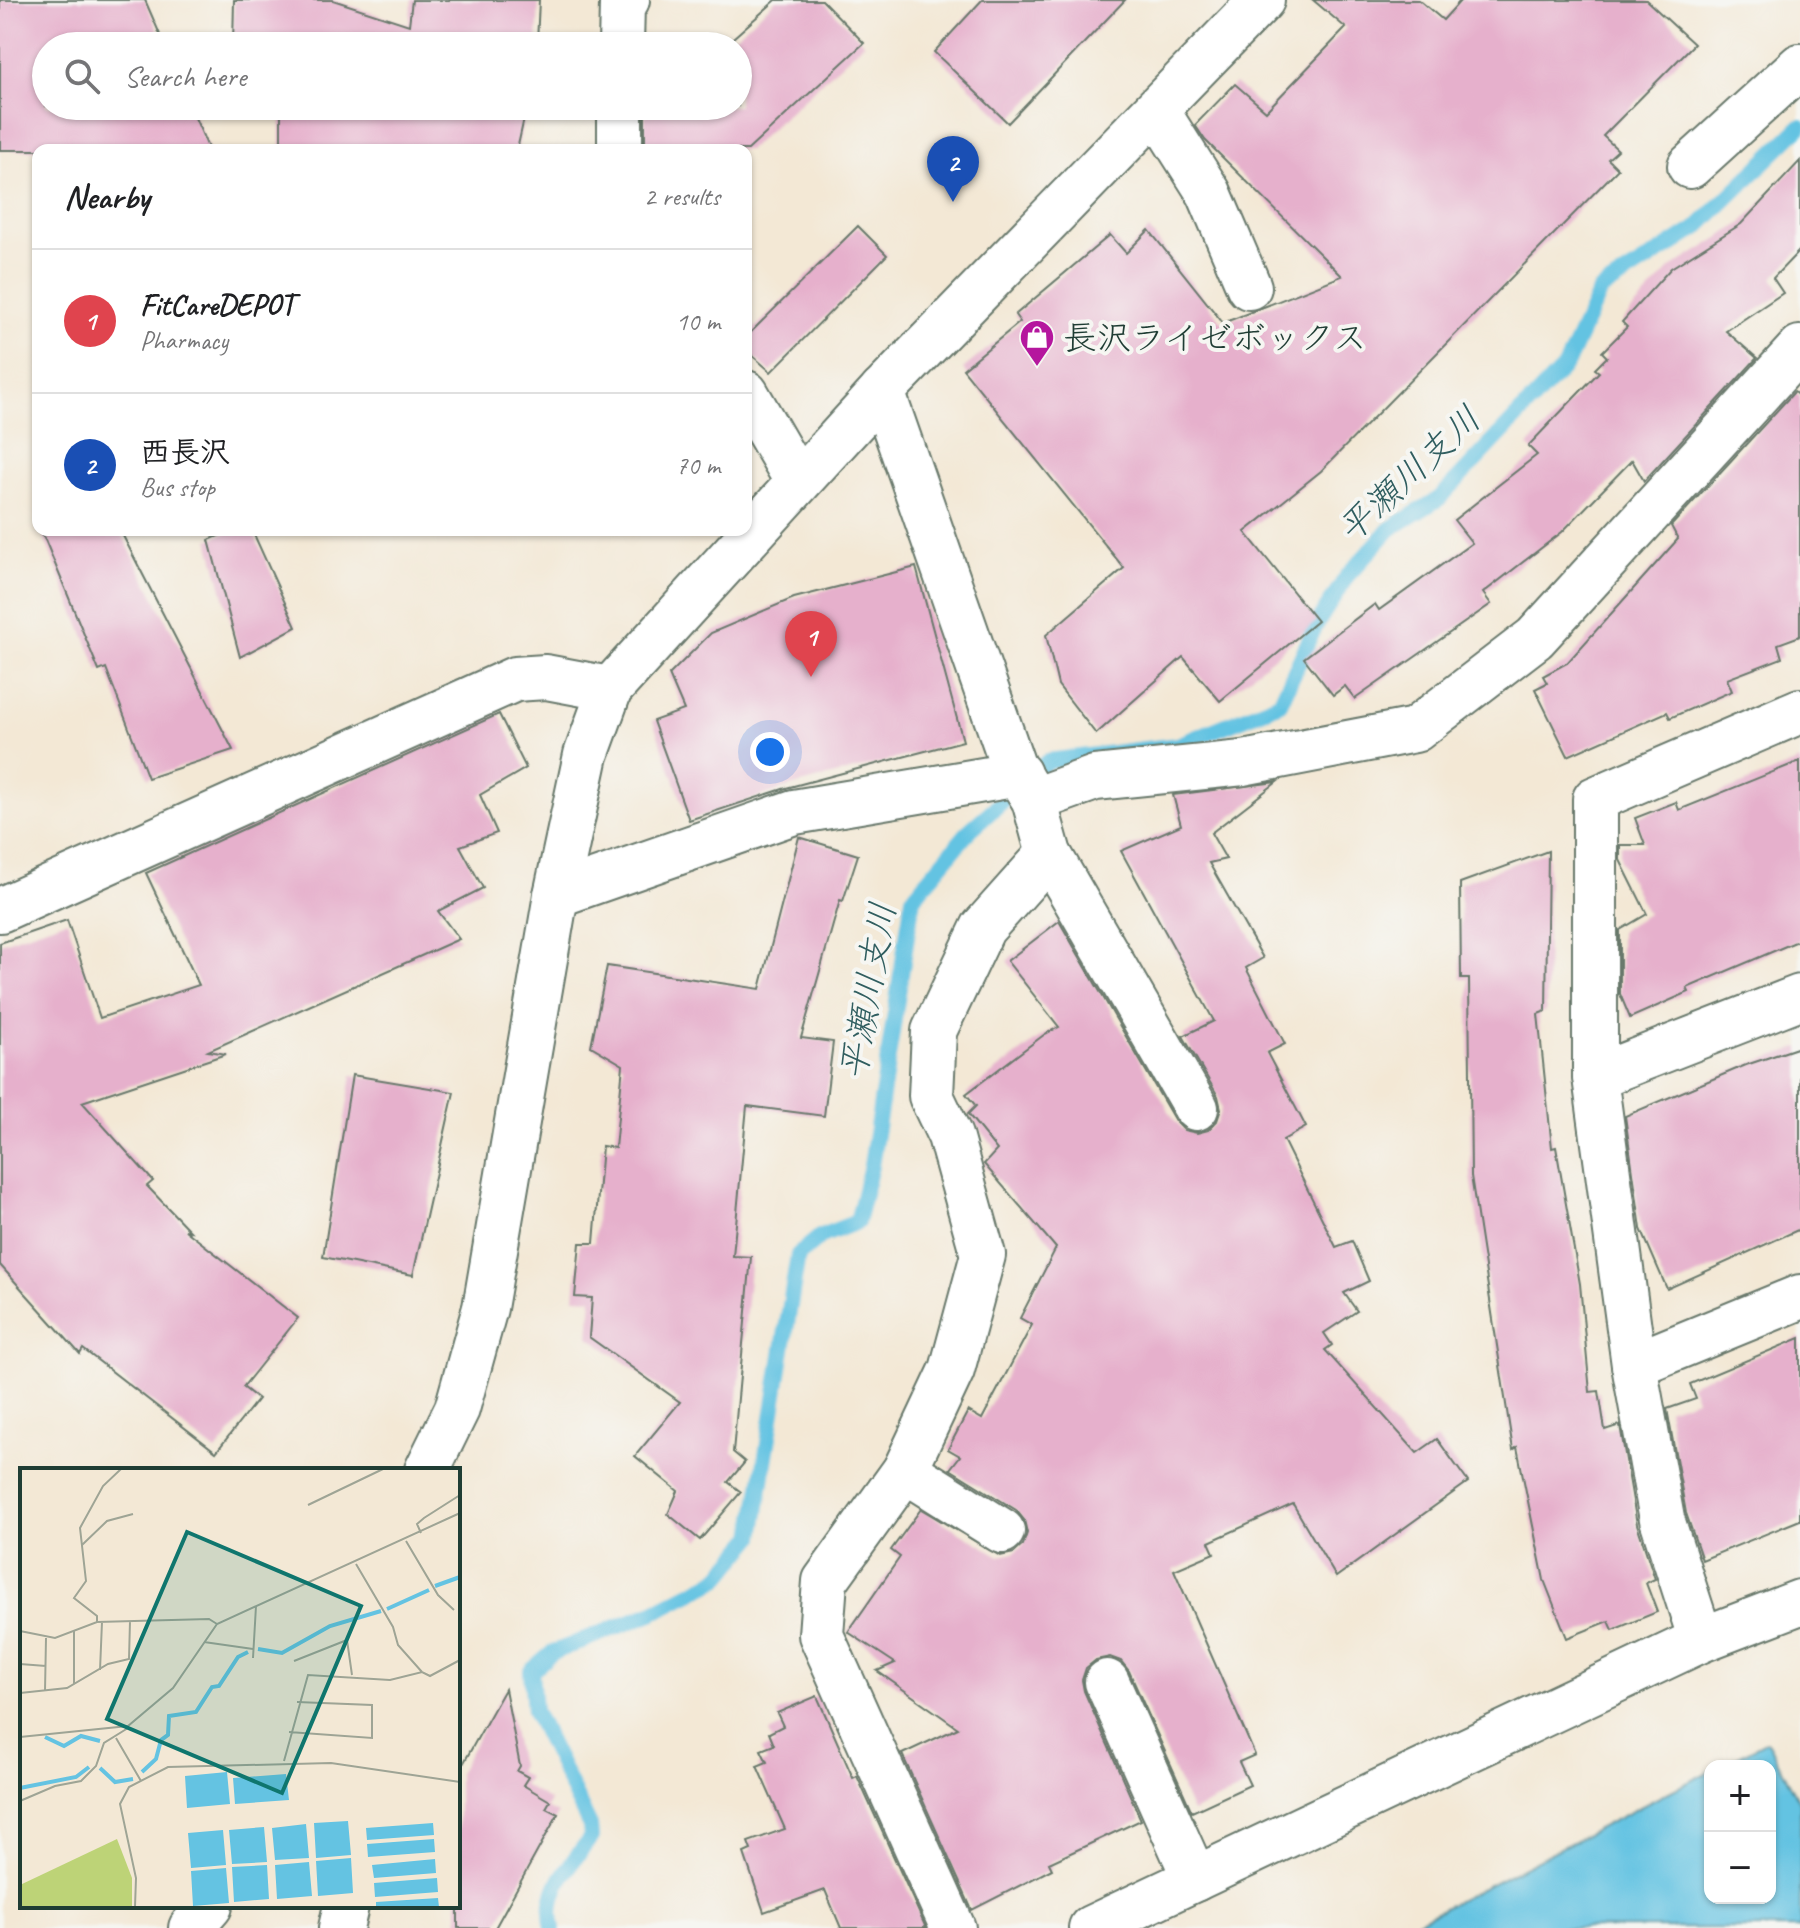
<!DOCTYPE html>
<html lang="en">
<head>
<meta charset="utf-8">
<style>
  :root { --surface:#fff; --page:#f6f6f6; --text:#202124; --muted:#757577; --line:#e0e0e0; --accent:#b5179e }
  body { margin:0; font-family:Caveat,"Klee One",sans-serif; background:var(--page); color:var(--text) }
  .controls { position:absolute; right:24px; bottom:24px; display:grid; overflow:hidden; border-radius:16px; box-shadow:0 2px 6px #0004 }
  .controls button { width:72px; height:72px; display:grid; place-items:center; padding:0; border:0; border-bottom:2px solid var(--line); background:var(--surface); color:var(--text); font:40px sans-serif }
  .you { position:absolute; left:770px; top:752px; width:28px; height:28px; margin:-20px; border:6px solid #fff; border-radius:50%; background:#1a73e8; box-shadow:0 0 0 12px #1a73e833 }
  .badge { display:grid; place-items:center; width:52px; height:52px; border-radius:50%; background:var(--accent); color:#fff; font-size:26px; font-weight:700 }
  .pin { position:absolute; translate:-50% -66px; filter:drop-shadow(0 2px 4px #0008) }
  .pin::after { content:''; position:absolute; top:42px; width:28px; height:24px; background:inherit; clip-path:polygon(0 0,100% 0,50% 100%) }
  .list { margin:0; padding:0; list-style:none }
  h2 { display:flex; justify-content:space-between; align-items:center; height:104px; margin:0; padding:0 32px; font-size:34px }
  h2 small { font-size:26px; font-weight:400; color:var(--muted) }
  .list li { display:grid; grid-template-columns:52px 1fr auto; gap:24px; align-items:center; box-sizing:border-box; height:144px; padding:0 32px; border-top:2px solid var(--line) }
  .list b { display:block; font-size:30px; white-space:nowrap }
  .list p { margin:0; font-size:26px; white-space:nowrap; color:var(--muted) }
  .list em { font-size:26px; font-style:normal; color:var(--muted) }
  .icon { flex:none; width:44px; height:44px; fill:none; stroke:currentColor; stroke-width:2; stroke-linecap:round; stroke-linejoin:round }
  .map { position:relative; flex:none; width:1800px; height:1928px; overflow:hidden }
  .search { position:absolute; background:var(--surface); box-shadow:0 2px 6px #0004; left:32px; top:32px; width:720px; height:88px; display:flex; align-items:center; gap:20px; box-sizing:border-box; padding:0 28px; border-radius:44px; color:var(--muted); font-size:30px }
  .panel { position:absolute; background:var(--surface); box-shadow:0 2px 6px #0004; left:32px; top:144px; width:720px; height:392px; border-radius:16px }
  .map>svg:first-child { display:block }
</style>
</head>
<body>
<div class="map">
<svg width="1800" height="1928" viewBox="0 0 1800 1928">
  <rect width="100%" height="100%" fill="#f6f6f2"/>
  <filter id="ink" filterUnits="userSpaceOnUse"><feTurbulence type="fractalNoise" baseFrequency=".0125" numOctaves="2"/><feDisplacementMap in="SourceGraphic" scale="16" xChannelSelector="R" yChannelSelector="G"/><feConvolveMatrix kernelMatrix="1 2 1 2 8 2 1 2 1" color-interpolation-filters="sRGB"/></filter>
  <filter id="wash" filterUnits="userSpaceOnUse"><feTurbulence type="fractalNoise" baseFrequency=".006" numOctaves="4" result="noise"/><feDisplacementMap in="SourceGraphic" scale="32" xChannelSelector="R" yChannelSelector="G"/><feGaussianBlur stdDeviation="1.8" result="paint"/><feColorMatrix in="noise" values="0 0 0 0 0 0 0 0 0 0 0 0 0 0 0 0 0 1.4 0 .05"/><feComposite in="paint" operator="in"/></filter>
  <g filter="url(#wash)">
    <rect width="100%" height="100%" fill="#f3e8d5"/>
    <!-- water -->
    <polygon fill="#64c3e2" stroke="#42808b" stroke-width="2" points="1767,1741 1800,1803 1800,1928 1405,1928 1710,1771 1710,1898 1770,1898 1770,1766 1720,1766"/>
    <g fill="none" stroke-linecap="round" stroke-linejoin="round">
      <!-- stream -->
      <path stroke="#64c3e2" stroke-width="16" d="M553,1928C544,1889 570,1867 591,1837L590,1826L534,1711L531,1671L552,1653L654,1612L718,1579L753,1537L798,1255L821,1236L857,1222L871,1166L913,898L971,829L1048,761L1178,745L1280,703L1316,625L1347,576L1390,529L1440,498L1566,365L1600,291L1696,229L1800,127"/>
    </g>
    <g id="blocks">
      <!-- building -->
      <g fill="#e6b0cc">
        <polygon points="0,0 145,0 165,46 46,46 46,106 190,106 209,150 0,150"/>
        <polygon points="234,0 333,0 409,25 412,0 539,0 537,43 543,46 233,46"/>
        <polygon points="776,0 822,0 864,43 748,150 645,150 645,116 656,106 738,106 738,46 724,46"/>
        <polygon points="982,0 1125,0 1008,123 934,52"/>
        <polygon points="1313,0 1419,0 1443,20 1461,0 1646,0 1694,44 1603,136 1618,150 1608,159 1618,169 1321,471 1245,532 1317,621 1220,701 1183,657 1096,734 1058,685 1046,635 1124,568 963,369 1020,322 1015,315 1110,235 1126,253 1149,230 1223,323 1342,276 1205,140 1195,125 1235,84 1266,111 1346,28"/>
        <polygon points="281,106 543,106 543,119 525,114 517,150 281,150"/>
        <polygon points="1800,161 1800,250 1773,278 1783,293 1726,331 1757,358 1644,481 1632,460 1562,532 1483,593 1491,604 1355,699 1345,686 1333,695 1304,658 1375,604 1379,610 1472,543 1454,520 1537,455 1528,446 1599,372 1595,369 1607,357 1602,352 1627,327 1622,322 1671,268 1741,224"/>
        <polygon points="858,226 887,255 771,372 746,350 746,337"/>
        <polygon points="1794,392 1800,397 1800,636 1778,644 1782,658 1727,679 1732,691 1670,718 1667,712 1568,756 1535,689 1547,683 1543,676 1567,663 1678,539 1671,526"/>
        <polygon points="41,530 120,530 233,750 148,778 106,668 99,671"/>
        <polygon points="232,530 252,530 296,627 240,657 209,540"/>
        <polygon points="916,567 963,741 786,788 689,820 653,721 684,710 669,675 711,633 794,598"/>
        <polygon points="499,714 526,768 480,795 497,833 460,846 483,888 438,911 459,939 208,1051 226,1054 82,1102 153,1181 147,1186 190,1231 185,1230 298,1318 243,1387 258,1399 216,1452 83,1349 80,1354 0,1265 0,943 67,920 100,1018 199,985 146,873"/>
        <polygon points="1800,761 1800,940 1687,988 1689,992 1630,1018 1620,994 1620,930 1647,914 1620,860 1620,845 1645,845 1635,818 1676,802 1679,810"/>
        <polygon points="1277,782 1211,833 1226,859 1209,863 1263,958 1246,968 1285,1044 1267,1053 1306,1127 1283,1140 1336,1247 1352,1241 1369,1281 1344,1293 1357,1311 1324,1333 1332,1345 1325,1350 1417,1453 1437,1439 1468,1482 1336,1577 1293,1504 1209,1542 1214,1553 1174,1570 1255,1755 1239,1762 1250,1785 1192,1812 1129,1671 1121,1661 1110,1657 1096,1660 1086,1668 1082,1680 1084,1691 1141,1820 1049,1863 1052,1869 972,1910 902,1754 958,1728 877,1671 895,1663 848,1632 900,1557 891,1550 921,1509 1000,1556 1014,1553 1023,1545 1027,1533 1024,1520 1016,1510 950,1469 960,1456 948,1449 968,1411 982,1419 1032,1325 1020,1318 1056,1248 984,1164 997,1150 968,1114 976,1106 966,1094 1045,1034 1059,1027 1007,961 1059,921 1175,1121 1184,1130 1197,1133 1208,1130 1217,1121 1221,1109 1218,1096 1183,1036 1214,1021 1121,851 1181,825 1173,795"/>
        <polygon points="799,837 858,855 843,901 840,900 801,1038 833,1042 824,1116 747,1106 733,1256 751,1257 733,1452 745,1462 728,1482 741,1492 700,1540 668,1514 678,1491 635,1456 680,1402 589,1337 592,1298 575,1297 580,1243 594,1243 602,1146 615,1148 623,1065 591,1046 607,966 760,989"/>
        <polygon points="1548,851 1546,1011 1538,1014 1552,1148 1556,1147 1580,1284 1590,1392 1599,1391 1605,1430 1620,1425 1637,1524 1655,1579 1646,1583 1657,1612 1613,1630 1609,1621 1567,1638 1544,1580 1517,1447 1513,1450 1471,1176 1469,979 1461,979 1460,883"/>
        <polygon points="1800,1047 1800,1229 1667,1289 1641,1229 1625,1116 1746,1065"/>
        <polygon points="352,1075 454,1092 413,1275 323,1257"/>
        <polygon points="1800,1338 1800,1520 1702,1560 1686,1513 1667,1409 1696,1399 1690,1384"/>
        <polygon points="505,1689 520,1766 517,1771 528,1777 523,1785 550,1801 546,1808 558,1814 495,1928 458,1928 458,1773"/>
        <polygon points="817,1696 853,1778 857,1776 926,1928 841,1928 825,1890 764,1912 744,1853 751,1850 748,1842 785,1829 757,1766 767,1762 761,1750 774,1745 769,1733 783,1726 777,1713"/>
      </g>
    </g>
  </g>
  <g filter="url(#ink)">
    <use href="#blocks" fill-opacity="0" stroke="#69796c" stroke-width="2"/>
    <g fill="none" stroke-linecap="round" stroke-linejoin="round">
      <!-- minor casing -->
      <g stroke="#69796c" stroke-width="48">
        <g id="minor">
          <polyline points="621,46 622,4 627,0"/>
          <polyline points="1157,111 1209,193 1249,287"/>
          <polyline points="620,150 620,106"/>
          <polyline points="1690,166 1800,66"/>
          <polyline points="882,391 1013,766 1034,800 1049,854 1196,1108"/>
          <polyline points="746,393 797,481"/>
          <polyline points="1034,800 1095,778 1243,763 1415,730 1535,638 1800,348"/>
          <polyline points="556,895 794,812 1019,774"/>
          <polyline points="0,910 515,679 546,677 610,689"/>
          <polyline points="1595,1077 1800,997"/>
          <polyline points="1634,1365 1800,1297"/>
          <polyline points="427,1470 457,1409 485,1308 556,895 586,755 610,689 882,391 1262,0"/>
          <polyline points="905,1470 1002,1531"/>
          <polyline points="1701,1640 1662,1519 1634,1365 1595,1077 1595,799 1800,711"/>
          <polyline points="1107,1682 1195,1879"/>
          <polyline points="191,1928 210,1906"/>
          <polyline points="341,1928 346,1906"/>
          <polyline points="953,1928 821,1635 825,1581 905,1470 952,1370 983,1255 950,1136 931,1096 934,1031 983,928 1049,854"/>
          <polyline points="1091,1928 1701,1640 1800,1602"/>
        </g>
      </g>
      <!-- minor -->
      <use href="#minor" stroke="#fff" stroke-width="44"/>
    </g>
  </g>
  <!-- icons -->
  <defs>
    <g id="shop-pin" transform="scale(1.8)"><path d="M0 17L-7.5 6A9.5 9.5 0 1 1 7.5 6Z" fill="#b5179e" stroke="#f6f6f2"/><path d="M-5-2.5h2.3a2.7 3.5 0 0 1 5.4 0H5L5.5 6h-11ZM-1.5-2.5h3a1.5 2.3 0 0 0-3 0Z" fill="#fff"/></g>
  </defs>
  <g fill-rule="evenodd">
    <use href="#shop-pin" x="1037" y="337"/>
  </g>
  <g text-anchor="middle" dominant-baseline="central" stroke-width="8" stroke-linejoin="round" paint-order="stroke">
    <!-- poi labels -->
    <g font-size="34" fill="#1f3d34" stroke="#f6f6f2" text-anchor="start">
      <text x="1063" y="337">長沢ライゼボックス</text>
    </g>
    <!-- water labels -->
    <g font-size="36" font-style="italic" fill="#305e60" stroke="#f6f6f2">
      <text transform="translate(1409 474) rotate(-43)">平瀬川支川</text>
      <text transform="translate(868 991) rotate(-80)">平瀬川支川</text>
    </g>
  </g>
  <!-- overview -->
  <g transform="translate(20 1468)">
    <rect width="440" height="440" fill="#f3e8d5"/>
    <path d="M97,371L112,410V439H0V417Z" fill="#bdd377"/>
    <path d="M207,304L210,336L167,340L165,308ZM266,306L269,332L215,336L213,310ZM328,353L331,387L296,390L294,355ZM413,355L414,367L347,372L346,360ZM286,356L289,390L255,392L252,360ZM244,359L247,394L212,396L209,362ZM203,362L206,397L171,400L168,365ZM414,371L415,384L348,389L347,376ZM331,390L333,425L298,428L296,393ZM415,391L416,405L354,410L352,397ZM289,394L292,428L257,431L255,397ZM247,397L249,431L214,434L212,399ZM206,400L209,435L173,438L171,403ZM417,410L418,424L355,429L354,415ZM418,430L419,439H356V434Z" fill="#64c3e2"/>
    <path fill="none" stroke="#64c3e2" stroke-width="4" d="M415,118L440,109M367,141L409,122M238,181L262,185L310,158L361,143M25,269L44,278L61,268L80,273M80,300L95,314L113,311M122,304L136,291L141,272L148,267L149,248L176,244L192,219L199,218L218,189L228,184M0,320L56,309L69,299"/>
    <path fill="none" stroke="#9ea495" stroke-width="2" d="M288,37L363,1M401,65L397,56L404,50L440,27M386,73L418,127L434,142M62,77L87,53L113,46M336,96L373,159L378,177L402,204M77,154V148L54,130L66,113L60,60L83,18L101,1M0,163L35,170L77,154L189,151L197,156M184,174L233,181M233,190L236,138M274,193L327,172L332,207M0,196L26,198M80,202L82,154M54,216V163M25,223L26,170M0,225L47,220L88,196L109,191L110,153M269,264L352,270V237L277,234M0,269L108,258L153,220L197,156L440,45M96,270L121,313M264,293L288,207L370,212L402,204L410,208L440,192M0,333L35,318L61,313L76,298L84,275L108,260M115,439L116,410L100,336L109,319L148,299L311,295L440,314"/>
    <path fill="#0f766e" fill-opacity="0.15" stroke="#0f766e" stroke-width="4" d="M167,64L341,138L262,325L87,251Z"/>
    <rect width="440" height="440" fill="none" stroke="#1f3d34" stroke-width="4"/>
  </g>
</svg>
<div class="controls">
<button>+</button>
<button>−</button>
</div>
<div class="you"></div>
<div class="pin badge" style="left:811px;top:677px;background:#e0444e">1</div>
<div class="pin badge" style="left:953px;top:202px;background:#1a4fb4">2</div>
<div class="search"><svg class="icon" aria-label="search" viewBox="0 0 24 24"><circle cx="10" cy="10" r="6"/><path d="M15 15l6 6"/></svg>Search here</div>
<section class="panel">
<h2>Nearby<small>2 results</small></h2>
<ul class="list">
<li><span class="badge" style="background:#e0444e">1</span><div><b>FitCareDEPOT</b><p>Pharmacy</p></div><em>10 m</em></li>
<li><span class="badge" style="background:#1a4fb4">2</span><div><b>西長沢</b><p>Bus stop</p></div><em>70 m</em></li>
</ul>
</section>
</div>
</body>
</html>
